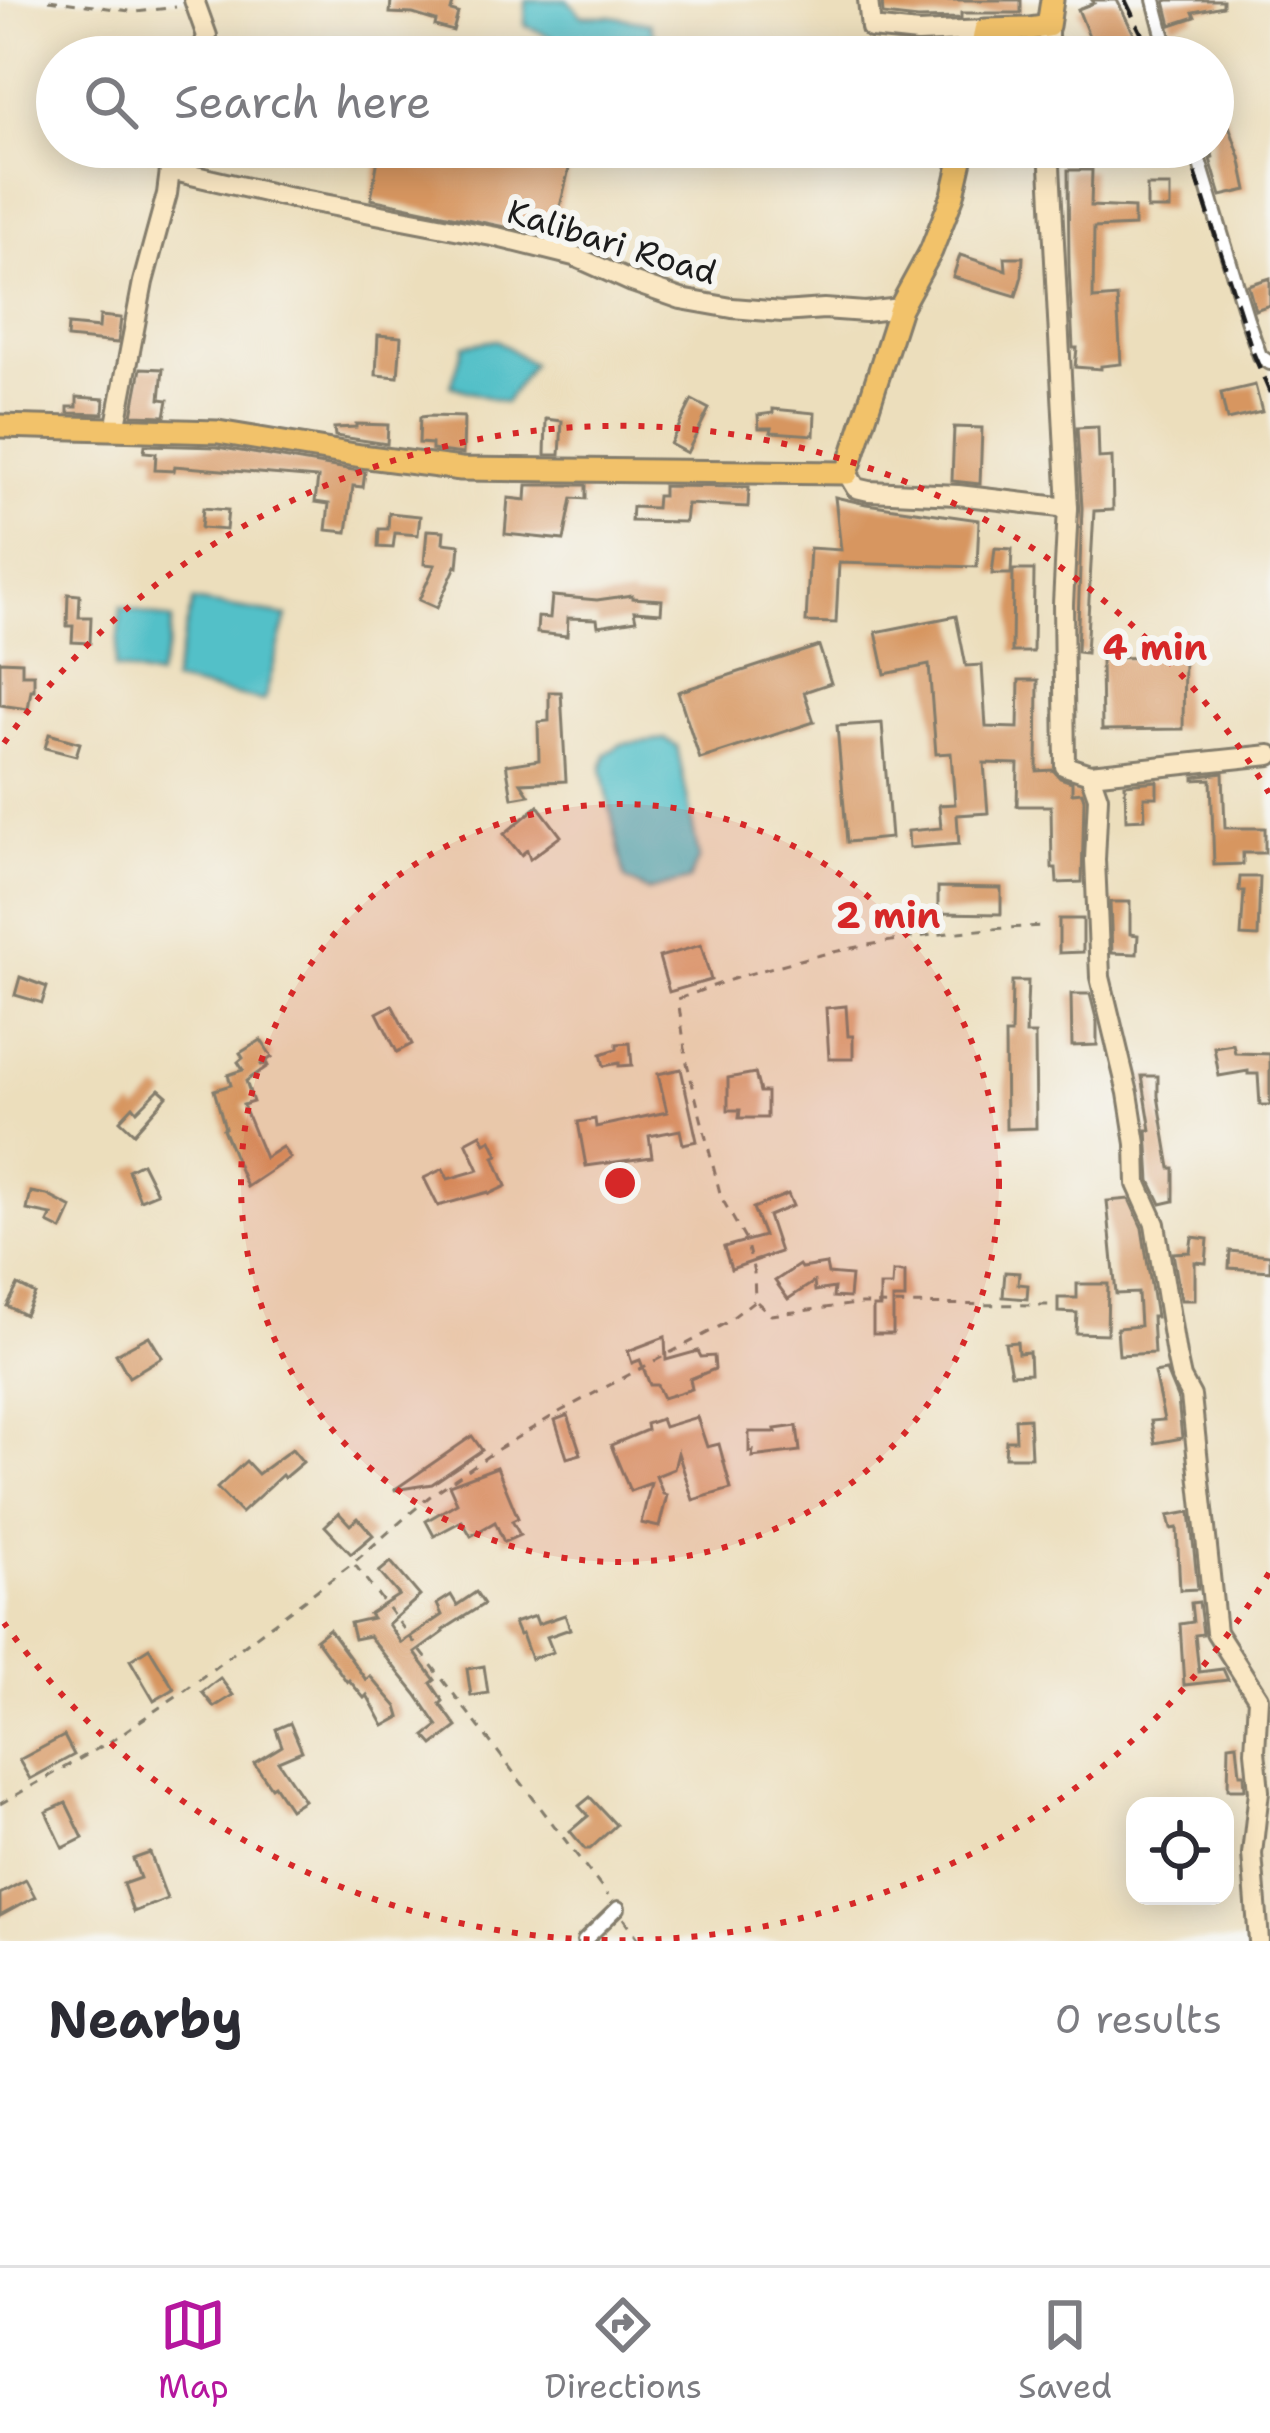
<!DOCTYPE html>
<html lang="en">
<head>
<meta charset="utf-8">
<style>
  :root { --surface:#fff; --page:#f7f7f7; --text:#2b2b33; --muted:#7c7c81; --line:#e1e1e2; --accent:#b5179e }
  body { margin:0; font-family:"Shantell Sans",sans-serif; background:var(--page); color:var(--text) }
  .controls { position:absolute; right:36px; bottom:36px; display:grid; overflow:hidden; border-radius:24px; box-shadow:0 6px 30px #0003 }
  .controls button { width:108px; height:108px; display:grid; place-items:center; padding:0; border:0; border-bottom:3px solid var(--line); background:var(--surface); color:var(--text); font:60px sans-serif }
  .list { margin:0; padding:0; list-style:none }
  h2 { display:flex; justify-content:space-between; align-items:center; height:156px; margin:0; padding:0 48px; font-size:51px }
  h2 small { font-size:39px; font-weight:400; color:var(--muted) }
  .icon { flex:none; width:66px; height:66px; fill:none; stroke:currentColor; stroke-width:2; stroke-linecap:round; stroke-linejoin:round }
  .map { position:relative; flex:none; width:1270px; height:1941px; overflow:hidden }
  .search { position:absolute; background:var(--surface); box-shadow:0 6px 30px #0003; left:36px; right:36px; top:36px; height:132px; display:flex; align-items:center; gap:30px; box-sizing:border-box; padding:0 42px; border-radius:66px; color:var(--muted); font-size:45px }
  .sheet { height:324px; background:var(--surface) }
  nav { display:flex; justify-content:space-around; align-items:center; box-sizing:border-box; height:168px; border-top:3px solid var(--line); background:var(--surface); font-size:33px; color:var(--muted) }
  nav a { display:grid; justify-items:center; gap:6px }
  nav .on { color:var(--accent) }
  .map>svg:first-child { display:block }
</style>
</head>
<body>
<div class="map">
<svg width="1270" height="1941" viewBox="0 0 1270 1941">
  <rect width="100%" height="100%" fill="#f6f6f2"/>
  <filter id="ink" filterUnits="userSpaceOnUse"><feTurbulence type="fractalNoise" baseFrequency=".00833" numOctaves="2"/><feDisplacementMap in="SourceGraphic" scale="24" xChannelSelector="R" yChannelSelector="G"/><feConvolveMatrix kernelMatrix="1 2 1 2 8 2 1 2 1" color-interpolation-filters="sRGB"/></filter>
  <filter id="wash" filterUnits="userSpaceOnUse"><feTurbulence type="fractalNoise" baseFrequency=".004" numOctaves="4" result="noise"/><feDisplacementMap in="SourceGraphic" scale="48" xChannelSelector="R" yChannelSelector="G"/><feGaussianBlur stdDeviation="2.7" result="paint"/><feColorMatrix in="noise" values="0 0 0 0 0 0 0 0 0 0 0 0 0 0 0 0 0 1.4 0 .05"/><feComposite in="paint" operator="in"/></filter>
  <g filter="url(#wash)">
    <rect width="100%" height="100%" fill="#ecdebc"/>
    <!-- water -->
    <g fill="#52c0c8" stroke="#376e72" stroke-width="3">
      <polygon points="526,0 568,0 582,16 611,16 650,23 661,57 611,57 605,43 586,46 581,57 556,56 551,37 525,25"/>
      <polygon points="497,340 532,364 505,403 451,386 464,345"/>
      <polygon points="193,601 287,616 264,701 172,682"/>
      <polygon points="121,607 172,620 168,647 157,678 115,668"/>
      <polygon points="665,739 677,746 699,858 689,880 647,891 625,879 602,769 606,754 622,744"/>
    </g>
    <g id="blocks">
      <!-- building -->
      <g fill="#d79660">
        <polygon points="391,0 454,0 451,11 458,13 453,31 435,26 436,21 413,14 390,13"/>
        <polygon points="882,0 1021,0 1021,13 961,13 961,18 918,19 883,15"/>
        <polygon points="1092,0 1117,0 1135,36 1105,51 1105,57 1063,57 1063,41 1091,41 1078,9 1094,3"/>
        <polygon points="1169,0 1223,0 1223,6 1193,12 1195,17 1171,25 1165,1"/>
        <polygon points="1215,86 1240,157 1247,190 1221,196 1210,159 1213,158 1211,147 1213,147"/>
        <polygon points="380,147 574,147 553,237 371,199"/>
        <polygon points="1068,170 1092,170 1091,206 1134,208 1134,226 1094,228 1093,299 1117,297 1121,364 1101,366 1101,369 1075,367 1077,348 1073,348 1069,266"/>
        <rect x="1147" y="186" width="23" height="23"/>
        <polygon points="960,255 1006,270 1005,257 1023,257 1022,276 1016,296 953,277"/>
        <polygon points="1270,278 1270,305 1255,310 1248,285"/>
        <polygon points="100,316 121,318 118,343 67,338 68,325 99,328"/>
        <polygon points="378,335 401,337 398,377 376,375"/>
        <polygon points="141,368 163,369 160,399 168,400 165,416 132,415"/>
        <polygon points="1255,385 1262,412 1227,420 1221,393"/>
        <polygon points="77,397 104,399 103,414 68,413 68,407 77,407"/>
        <polygon points="692,400 709,409 687,453 670,444"/>
        <polygon points="773,409 815,413 814,435 771,432 772,428 759,428 758,415 773,413"/>
        <polygon points="429,416 464,417 463,454 432,450 432,444 419,443 420,417"/>
        <polygon points="546,419 562,421 560,455 545,455"/>
        <polygon points="356,424 388,425 387,444 335,436 334,428 356,427"/>
        <polygon points="954,427 982,428 980,484 952,481"/>
        <polygon points="1098,427 1099,458 1112,457 1113,510 1094,511 1086,653 1077,652 1082,508 1077,428"/>
        <polygon points="145,445 217,447 365,472 363,487 353,486 347,532 326,530 329,504 315,502 318,478 175,466 174,471 155,470 156,453 144,452"/>
        <polygon points="527,485 586,485 586,499 572,498 564,540 505,534 508,498 526,500"/>
        <polygon points="663,486 749,487 748,507 687,504 685,522 631,521 632,507 656,508 657,496 663,496"/>
        <polygon points="835,497 866,504 979,520 977,567 839,563 836,623 806,622 810,548 841,550"/>
        <polygon points="203,508 228,510 226,530 201,528"/>
        <polygon points="389,513 420,516 418,535 395,533 393,548 378,547 379,529 388,529"/>
        <polygon points="427,530 444,531 443,543 460,545 458,567 456,566 437,608 419,600 435,565 424,564"/>
        <polygon points="995,548 1012,549 1011,574 992,574"/>
        <polygon points="1013,570 1034,570 1033,652 1012,652"/>
        <polygon points="68,594 80,595 79,617 91,617 90,643 72,642 73,626 67,626"/>
        <polygon points="632,595 632,598 662,600 661,613 634,611 636,620 598,626 597,619 568,618 567,636 537,633 538,617 550,618 552,596 597,600"/>
        <polygon points="956,616 966,666 982,665 986,727 1018,728 1019,680 1038,680 1037,771 1053,770 1060,778 1072,782 1072,793 1082,792 1084,799 1082,882 1057,883 1056,868 1052,868 1051,806 1017,806 1018,764 984,763 988,813 957,815 959,844 909,848 908,831 941,828 939,805 955,804 951,753 936,754 929,665 885,674 876,632"/>
        <polygon points="819,646 831,683 804,692 814,722 700,759 678,692"/>
        <polygon points="1184,657 1183,729 1102,730 1101,658"/>
        <polygon points="0,661 22,662 22,674 34,674 34,690 31,690 28,709 0,705"/>
        <polygon points="549,692 561,692 566,781 521,783 529,795 512,798 506,763 507,765 539,760 538,722 549,721"/>
        <polygon points="882,723 891,838 847,842 837,726"/>
        <polygon points="49,734 80,743 76,756 45,748"/>
        <polygon points="1223,773 1225,828 1265,828 1265,853 1243,853 1243,864 1214,865 1211,779 1194,780 1194,777"/>
        <polygon points="1157,781 1157,797 1144,797 1145,819 1126,820 1125,784"/>
        <polygon points="538,806 561,836 530,859 527,850 521,855 504,834"/>
        <polygon points="1240,877 1260,877 1258,937 1241,936 1244,891 1239,891"/>
        <polygon points="938,887 1001,888 1001,914 938,913"/>
        <polygon points="1110,902 1130,902 1130,934 1138,935 1137,954 1112,953"/>
        <polygon points="1059,919 1083,919 1083,952 1059,953"/>
        <polygon points="701,945 711,980 669,992 659,957"/>
        <polygon points="20,977 47,987 42,1003 15,995"/>
        <polygon points="1012,981 1028,981 1026,1034 1035,1034 1036,1128 1006,1129 1005,1034 1011,1034"/>
        <polygon points="1071,994 1090,994 1097,1022 1097,1045 1072,1046"/>
        <polygon points="392,1005 412,1044 397,1052 377,1013"/>
        <polygon points="846,1006 848,1036 853,1036 853,1059 829,1059 826,1008"/>
        <polygon points="261,1040 272,1057 260,1065 267,1064 268,1066 246,1081 253,1102 243,1105 265,1158 282,1147 290,1158 247,1187 223,1129 225,1128 214,1090 231,1085 228,1075 243,1070 238,1062 243,1058 240,1053"/>
        <polygon points="630,1043 632,1065 619,1066 619,1063 604,1066 601,1054 617,1049 617,1044"/>
        <polygon points="1233,1044 1235,1053 1270,1054 1270,1105 1260,1105 1258,1074 1248,1074 1248,1071 1219,1076 1214,1047"/>
        <polygon points="681,1069 697,1141 683,1144 680,1130 649,1136 652,1157 586,1166 578,1122 595,1119 596,1127 667,1112 658,1074"/>
        <polygon points="755,1073 760,1092 767,1092 767,1118 739,1118 740,1110 728,1110 728,1078"/>
        <polygon points="1142,1076 1158,1076 1158,1096 1170,1168 1174,1168 1174,1201 1161,1204 1150,1181 1147,1130 1151,1130"/>
        <polygon points="159,1089 167,1096 134,1133 120,1120 133,1106 137,1111"/>
        <polygon points="481,1134 485,1143 491,1140 498,1155 494,1157 506,1186 489,1194 488,1192 438,1206 424,1178 443,1169 448,1179 479,1170 466,1142"/>
        <polygon points="142,1163 157,1193 140,1200 128,1170"/>
        <polygon points="31,1192 47,1195 72,1208 62,1230 48,1223 52,1215 27,1210"/>
        <polygon points="788,1194 793,1206 768,1216 780,1252 731,1269 724,1247 764,1236 753,1208"/>
        <polygon points="1129,1199 1142,1228 1156,1317 1152,1317 1154,1353 1119,1355 1117,1328 1140,1326 1138,1293 1116,1294 1107,1201"/>
        <polygon points="1192,1237 1208,1239 1206,1263 1195,1262 1195,1300 1181,1300 1173,1253 1190,1252"/>
        <polygon points="1230,1251 1270,1255 1270,1271 1229,1268"/>
        <polygon points="826,1264 828,1274 851,1276 849,1298 833,1297 834,1288 815,1291 814,1282 788,1299 775,1281 799,1265 801,1268"/>
        <polygon points="893,1272 905,1272 905,1299 893,1299 893,1334 873,1334 873,1307 880,1307 880,1286 892,1286"/>
        <polygon points="1005,1272 1019,1273 1018,1284 1028,1285 1027,1299 1003,1297"/>
        <polygon points="1077,1284 1108,1284 1107,1334 1076,1333 1077,1313 1058,1312 1058,1298 1077,1298"/>
        <polygon points="18,1285 35,1294 25,1315 7,1306"/>
        <polygon points="149,1336 162,1357 129,1377 116,1354"/>
        <polygon points="665,1337 666,1360 698,1351 701,1357 714,1356 715,1369 690,1379 692,1389 663,1398 657,1385 650,1385 640,1360 632,1363 628,1351"/>
        <polygon points="1017,1342 1018,1353 1029,1352 1030,1373 1011,1374 1005,1343"/>
        <polygon points="1166,1371 1178,1400 1182,1438 1155,1443 1151,1421 1164,1420 1154,1373"/>
        <polygon points="568,1415 581,1454 567,1458 555,1420"/>
        <polygon points="697,1417 707,1447 719,1444 731,1489 693,1500 678,1453 674,1469 656,1476 663,1494 667,1495 659,1527 641,1523 651,1483 630,1491 611,1445 647,1430 646,1424 661,1419 664,1427"/>
        <polygon points="1029,1418 1031,1457 1005,1457 1006,1440 1016,1440 1015,1419"/>
        <polygon points="797,1426 800,1451 752,1457 753,1451 749,1452 749,1432 776,1432 775,1429"/>
        <polygon points="472,1436 482,1450 432,1484 394,1490"/>
        <polygon points="292,1449 303,1462 284,1478 282,1475 241,1513 217,1488 246,1461 258,1474"/>
        <polygon points="497,1467 518,1518 512,1521 520,1535 504,1542 495,1522 471,1536 462,1521 434,1536 426,1521 457,1503 449,1485"/>
        <polygon points="1190,1512 1198,1589 1180,1590 1177,1528 1171,1529 1168,1516"/>
        <polygon points="339,1513 350,1525 358,1518 373,1535 351,1554 325,1526"/>
        <polygon points="391,1562 420,1596 388,1624 401,1643 442,1615 437,1604 451,1595 457,1605 476,1592 484,1604 443,1630 444,1632 415,1653 435,1680 431,1683 443,1701 440,1704 457,1727 433,1745 425,1736 438,1726 416,1694 369,1636 354,1639 350,1623 372,1618 369,1614 399,1595 379,1572"/>
        <polygon points="1199,1602 1203,1634 1195,1635 1199,1672 1223,1669 1228,1680 1184,1685 1180,1624 1193,1622 1191,1603"/>
        <polygon points="565,1615 570,1629 547,1637 553,1652 531,1659 522,1634 519,1635 514,1623 535,1616 538,1624"/>
        <polygon points="329,1629 366,1680 370,1676 397,1707 400,1717 384,1726 367,1695 364,1698 349,1680 347,1682 316,1639"/>
        <polygon points="149,1648 174,1689 154,1701 130,1660"/>
        <polygon points="484,1666 488,1693 471,1696 467,1669"/>
        <polygon points="220,1678 233,1695 214,1707 202,1692"/>
        <polygon points="290,1723 302,1751 278,1761 304,1800 290,1809 274,1785 271,1787 254,1763 282,1746 276,1729"/>
        <polygon points="64,1736 74,1755 30,1779 19,1760"/>
        <polygon points="1237,1744 1240,1774 1244,1774 1245,1789 1228,1789 1229,1745"/>
        <polygon points="590,1797 616,1825 590,1849 585,1849 570,1831 588,1816 579,1806"/>
        <polygon points="66,1803 83,1838 63,1848 46,1812"/>
        <polygon points="150,1853 167,1899 133,1912 123,1884 140,1878 133,1859"/>
        <polygon points="26,1880 35,1897 0,1916 0,1894"/>
      </g>
    </g>
  </g>
  <g filter="url(#ink)">
    <use href="#blocks" fill-opacity="0" stroke="#847d6c" stroke-width="3"/>
    <g fill="none" stroke-linecap="round" stroke-linejoin="round">
      <!-- street casing -->
      <g stroke="#847d6c" stroke-width="18">
        <g id="street">
          <polyline points="1154,0 1169,57"/>
          <polyline points="1195,147 1247,319 1260,356 1270,363"/>
          <polyline points="584,1941 618,1908"/>
        </g>
      </g>
      <!-- secondary casing -->
      <g stroke="#847d6c" stroke-width="24">
        <g id="secondary">
          <polyline points="194,0 207,36 200,57"/>
          <polyline points="868,0 871,28 918,33 985,30"/>
          <polyline points="1048,57 1048,26"/>
          <polyline points="1049,147 1068,508 1063,604 1065,766 1090,774 1270,755"/>
          <polyline points="170,170 282,196 497,237 574,256 632,282 681,299 732,308 782,312 824,309 865,312 900,308"/>
          <polyline points="115,430 143,282 167,194 173,147"/>
          <polyline points="847,473 856,488 869,491 958,495 1068,508"/>
          <polyline points="1090,774 1098,797 1095,860 1100,977 1128,1093 1136,1144 1137,1184 1155,1224 1176,1355 1181,1378 1191,1396 1216,1632 1258,1698 1255,1751 1259,1791 1252,1854 1259,1941"/>
        </g>
      </g>
      <!-- primary casing -->
      <g stroke="#847d6c" stroke-width="27">
        <g id="primary">
          <polyline points="980,57 985,30 1029,29 1048,26 1052,0"/>
          <polyline points="0,426 218,432 361,456 461,469 847,473 900,308 931,251 953,195 964,147"/>
        </g>
      </g>
      <!-- path -->
      <g stroke="#847d6c" stroke-width="3" stroke-dasharray="9 9" stroke-linecap="butt">
        <polyline points="49,0 137,12 176,7"/>
        <polyline points="757,1302 771,1315 856,1304 1054,1305"/>
        <polyline points="355,1565 608,1896"/>
        <path d="M0,1804L111,1741L185,1690L353,1563L429,1497L495,1451L561,1411L724,1324L755,1300L754,1272L746,1241L721,1197L687,1063L678,999C704,990 729,979 756,972C849,944 950,929 1047,926"/>
        <polyline points="624,1918 640,1941"/>
      </g>
      <!-- street -->
      <use href="#street" stroke="#fff" stroke-width="12"/>
      <!-- secondary -->
      <use href="#secondary" stroke="#fae7c3" stroke-width="18"/>
      <!-- primary -->
      <use href="#primary" stroke="#f2c26a" stroke-width="21"/>
      <!-- rail -->
      <g stroke="#1c1c1c" stroke-width="4.5" stroke-dasharray="18 9" stroke-linecap="butt">
        <polyline points="1125,0 1153,57"/>
        <polyline points="1187,147 1252,350 1270,393"/>
      </g>
    </g>
  </g>
  <!-- distance rings -->
  <circle cx="620" cy="1183" r="379" fill="#d62828" fill-opacity=".12"/>
  <g fill="none" stroke="#d62828" stroke-width="6" stroke-dasharray="6 12">
    <circle cx="620" cy="1183" r="379"/>
    <path d="M1269 1573A757 757 0 0 1 4 1623M4 743A757 757 0 0 1 1269 793"/>
  </g>
  <g text-anchor="middle" dominant-baseline="central" stroke-width="12" stroke-linejoin="round" paint-order="stroke">
    <!-- street labels -->
    <g font-size="33" fill="#1c1c1c" stroke="#f6f6f2">
      <text transform="translate(612 242) rotate(17)">Kalibari Road</text>
    </g>
  </g>
  <circle cx="620" cy="1183" r="18" fill="#d62828" stroke="#f6f6f2" stroke-width="6"/>
  <g font-size="36" text-anchor="middle" font-weight="bold" fill="#d62828" stroke="#f6f6f2" stroke-width="12" stroke-linejoin="round" paint-order="stroke">
    <text x="1155" y="660">4 min</text>
    <text x="888" y="928">2 min</text>
  </g>
</svg>
<div class="controls">
<button><svg class="icon" aria-label="locate" viewBox="0 0 24 24"><circle cx="12" cy="12" r="6"/><path d="M12 2v4M12 18v4M2 12h4M18 12h4"/></svg></button>
</div>
<div class="search"><svg class="icon" aria-label="search" viewBox="0 0 24 24"><circle cx="10" cy="10" r="6"/><path d="M15 15l6 6"/></svg>Search here</div>
</div>
<section class="sheet">
<h2>Nearby<small>0 results</small></h2>
<ul class="list">
</ul>
</section>
<nav>
<a class="on"><svg class="icon" aria-label="map" viewBox="0 0 24 24"><path d="M3 6l6-2 6 2 6-2v14l-6 2-6-2-6 2zM9 4v14M15 6v14"/></svg>Map</a>
<a><svg class="icon" aria-label="directions" viewBox="0 0 24 24"><path d="M12 3l9 9-9 9-9-9zM9 14v-3h6M13 9l2 2-2 2"/></svg>Directions</a>
<a><svg class="icon" aria-label="saved" viewBox="0 0 24 24"><path d="M7 4h10v16l-5-4-5 4z"/></svg>Saved</a>
</nav>
</body>
</html>
